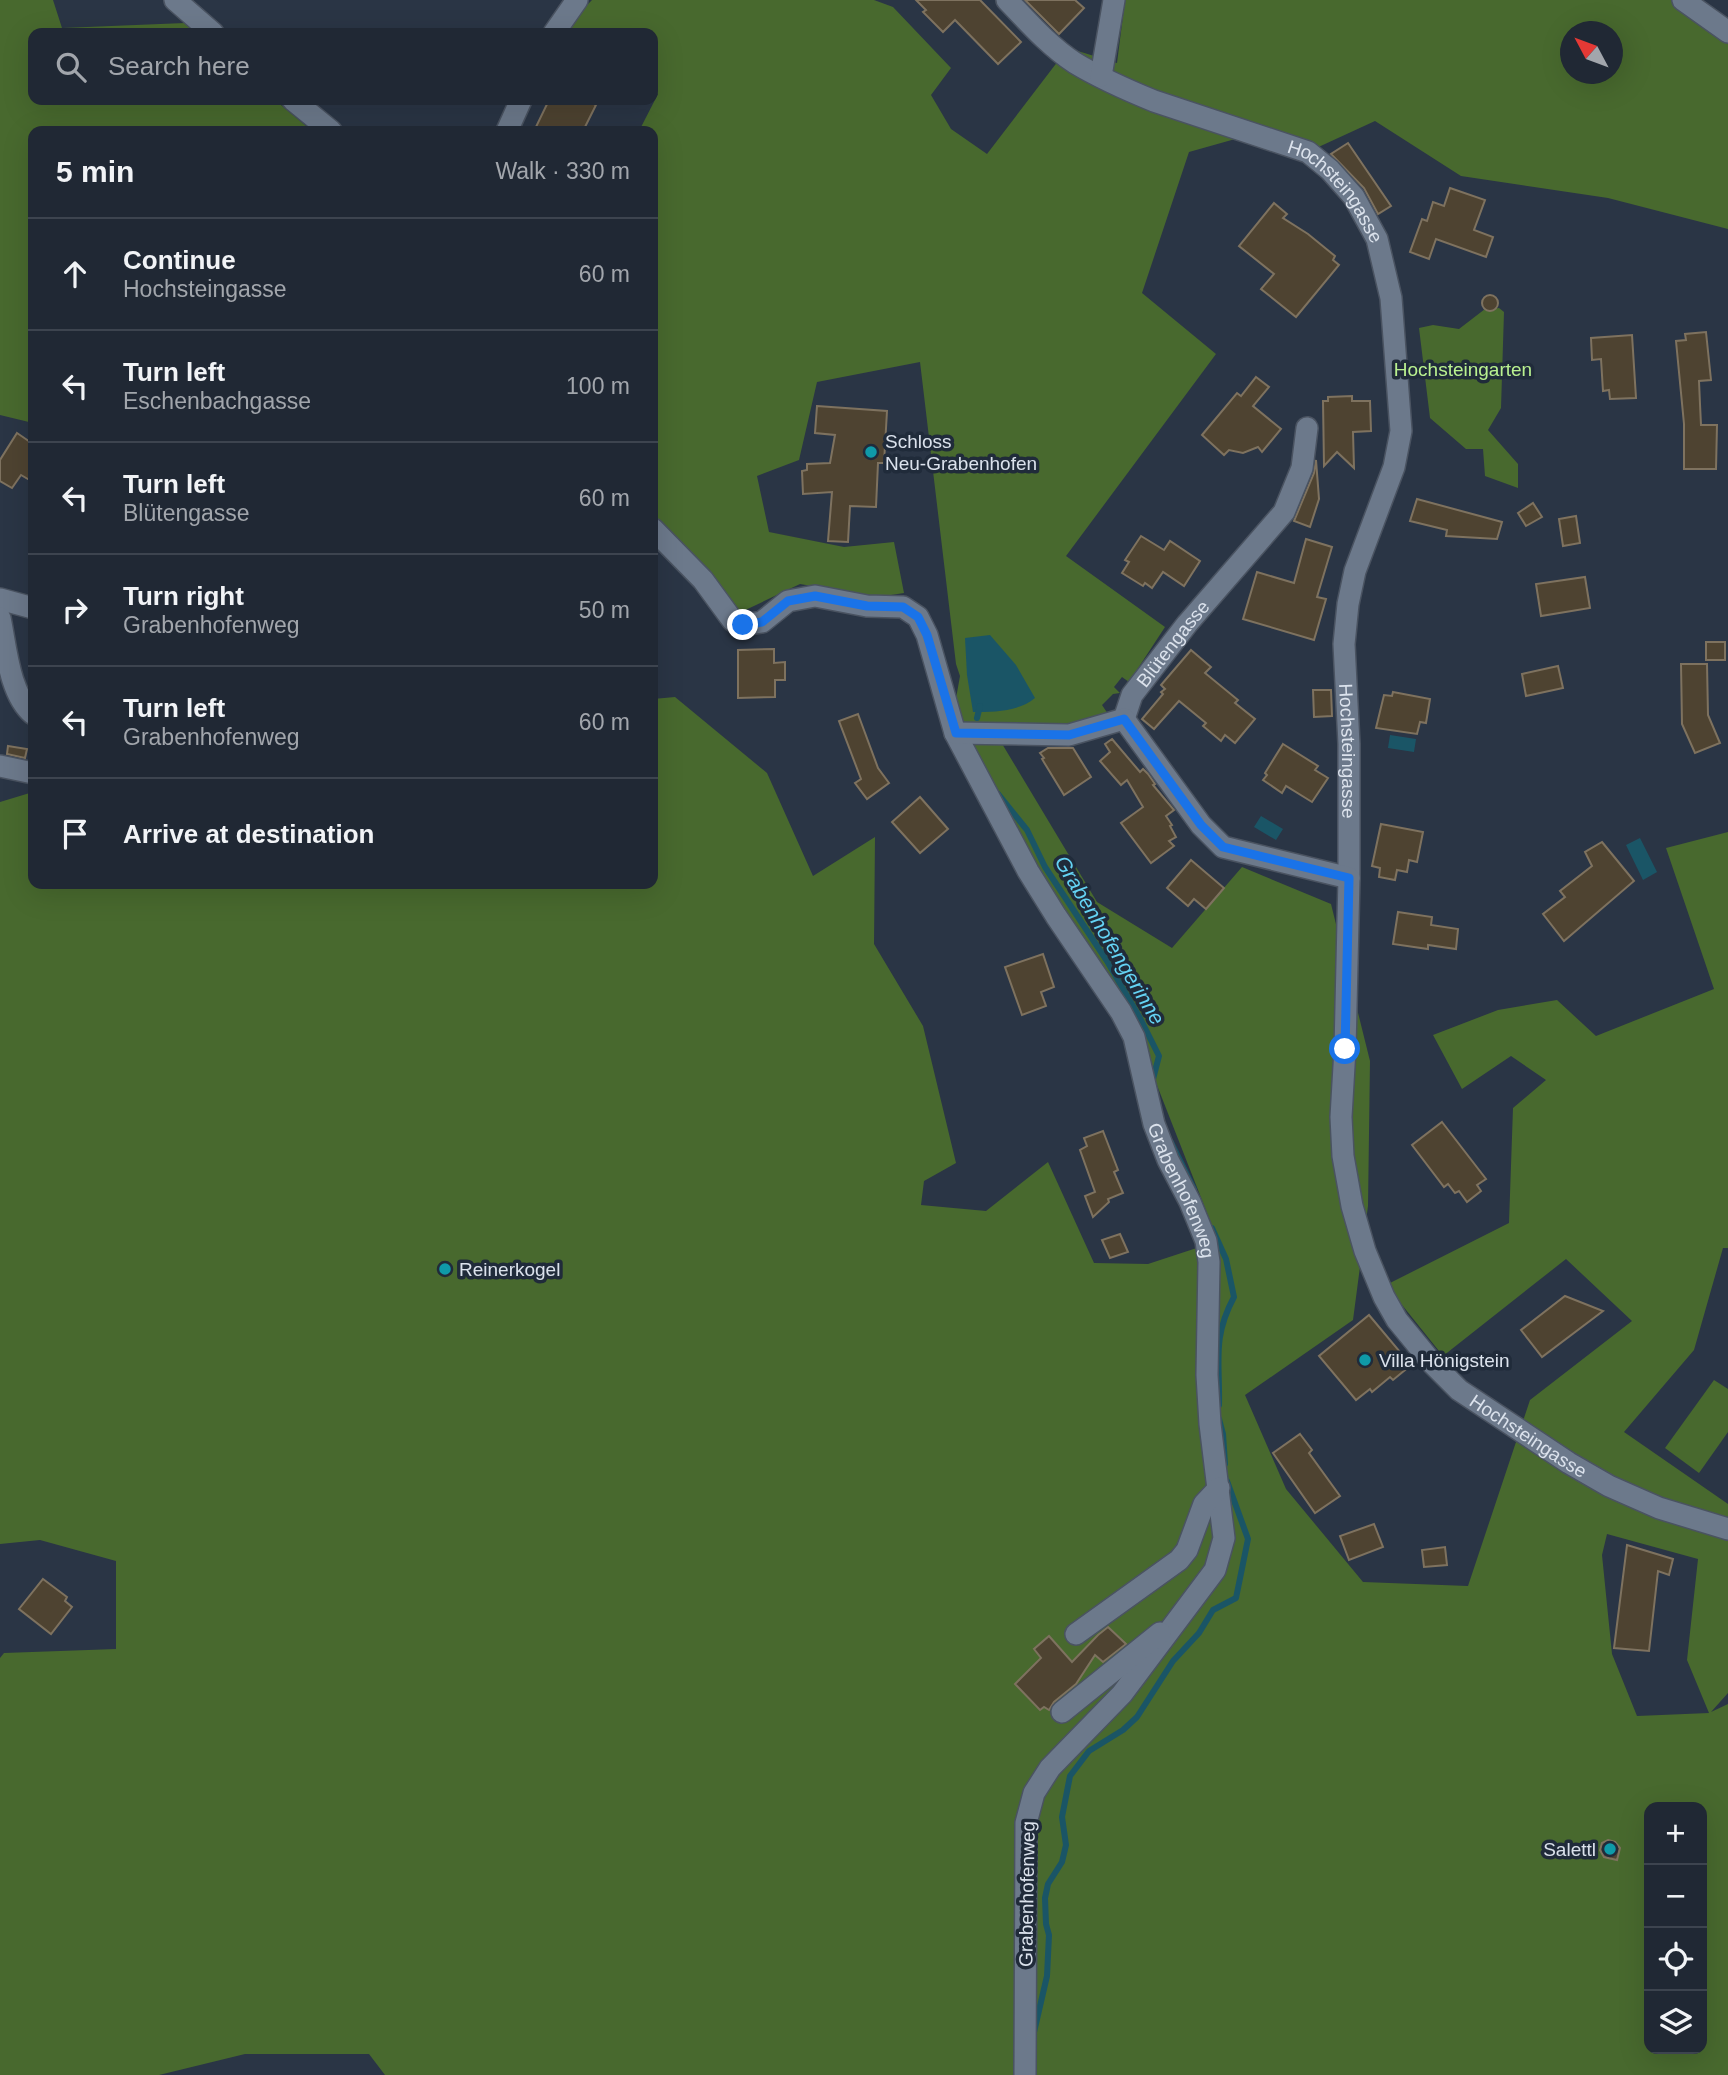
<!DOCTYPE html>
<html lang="en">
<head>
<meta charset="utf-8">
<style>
  :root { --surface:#202834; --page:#28303c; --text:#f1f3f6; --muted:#a2a6ac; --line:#3d444f }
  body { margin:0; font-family:Helvetica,sans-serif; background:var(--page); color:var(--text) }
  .controls { position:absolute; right:21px; bottom:21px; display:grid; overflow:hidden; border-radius:14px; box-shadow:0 7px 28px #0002 }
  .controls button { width:63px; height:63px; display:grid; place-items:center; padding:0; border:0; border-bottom:2px solid var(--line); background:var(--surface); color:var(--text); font:35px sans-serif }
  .compass { position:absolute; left:1560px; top:21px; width:63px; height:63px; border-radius:50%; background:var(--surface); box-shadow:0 7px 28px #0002; rotate:311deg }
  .stop { position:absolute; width:21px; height:21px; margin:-16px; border:5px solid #1a73e8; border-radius:50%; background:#fff }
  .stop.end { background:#1a73e8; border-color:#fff; box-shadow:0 2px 7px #0008 }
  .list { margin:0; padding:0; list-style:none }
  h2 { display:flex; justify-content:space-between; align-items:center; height:91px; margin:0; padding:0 28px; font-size:30px }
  h2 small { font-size:23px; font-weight:400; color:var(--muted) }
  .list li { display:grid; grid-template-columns:46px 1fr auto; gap:21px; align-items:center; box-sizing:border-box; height:112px; padding:0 28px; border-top:2px solid var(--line) }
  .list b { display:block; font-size:26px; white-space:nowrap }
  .list p { margin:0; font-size:23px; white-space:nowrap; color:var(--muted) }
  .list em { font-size:23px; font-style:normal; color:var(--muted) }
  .icon { flex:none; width:38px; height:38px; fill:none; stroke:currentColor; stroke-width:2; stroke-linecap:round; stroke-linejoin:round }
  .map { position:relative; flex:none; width:1728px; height:2075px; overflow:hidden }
  .search { position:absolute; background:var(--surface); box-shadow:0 7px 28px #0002; left:28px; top:28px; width:630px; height:77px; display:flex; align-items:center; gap:18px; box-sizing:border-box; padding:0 24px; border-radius:14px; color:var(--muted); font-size:26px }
  .panel { position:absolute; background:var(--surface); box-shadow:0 7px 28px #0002; left:28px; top:126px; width:630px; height:763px; border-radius:14px }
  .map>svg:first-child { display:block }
</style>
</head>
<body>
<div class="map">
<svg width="1728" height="2075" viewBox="0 0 1728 2075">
  <rect width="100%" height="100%" fill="#2a3545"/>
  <!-- green -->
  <g fill="#48692e" fill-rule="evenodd">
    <polygon points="0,0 53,0 62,28 185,23 197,33 33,33 33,100 275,100 312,131 33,131 33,423 0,415"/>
    <path d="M592,0H874L893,7L951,68L931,95L951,129L987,154L1068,48L1117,63L1125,0H1692L1728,22V229L1608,198L1461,176L1375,121L1312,150L1253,134L1189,152L1142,293L1216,354L1066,556L1165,627L1129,682L1122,677L1114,687L1120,693L1113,694L1102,705L1108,714L1084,724L1001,742L1097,902L1172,948L1242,867L1331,904L1370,1061L1368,1206L1353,1320L1245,1395L1286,1489L1363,1582L1468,1586L1530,1400L1632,1321L1566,1259L1443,1356L1386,1285L1509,1223L1513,1108L1546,1080L1511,1056L1462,1089L1433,1035L1498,1010L1557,1000L1596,1036L1714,989L1666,848L1728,832V1248H1723L1694,1350L1624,1432L1728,1504V1693L1711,1712L1728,1704V2075H385L369,2054H245L159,2075H0V1658L4,1653L116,1649V1561L40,1540L0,1544V802L33,792V884H653V699L675,697L767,773L813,876L875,837L874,944L923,1026L956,1163L924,1181L921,1205L986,1211L1048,1162L1094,1263L1148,1264L1218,1241L1133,1024L1028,871L955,704L960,676L956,664L920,362L817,382L799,460L757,476L769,532L844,547L894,542L904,593L878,597L800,584L737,614L653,524V131H639L658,94L653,91V33H560ZM1570,32H1612V74H1570ZM1607,1534L1698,1559L1687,1660L1709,1713L1637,1716L1612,1654L1602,1555ZM1649,1807H1702V2049H1649Z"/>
    <polygon points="1499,308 1504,312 1501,408 1488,430 1518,464 1518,488 1485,476 1483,449 1466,449 1430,418 1419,328 1433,325 1459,329 1485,309"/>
    <polygon points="1714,1380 1728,1389 1728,1432 1699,1473 1665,1448"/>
  </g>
  <!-- water -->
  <g fill="#1a5566">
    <path d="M990,635L1016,665L1035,698C1018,712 994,712 973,712L967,675L965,638Z"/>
    <polygon points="1390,735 1416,739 1414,752 1388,748"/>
    <polygon points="1261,816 1283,829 1276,840 1254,827"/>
    <polygon points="1640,838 1657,872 1643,880 1626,845"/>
  </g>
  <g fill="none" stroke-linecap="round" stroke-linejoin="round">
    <!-- stream -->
    <g stroke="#1a5566" stroke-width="6">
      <polyline points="977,718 980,706"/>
      <polyline points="998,794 1027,830 1045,867 1107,961 1140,1018 1159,1056 1152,1083"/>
      <polyline points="1171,1142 1194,1189"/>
      <path d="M1212,1228L1226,1259L1234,1297C1212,1338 1220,1361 1219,1405"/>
      <polyline points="1219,1419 1223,1434 1225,1464"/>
      <polyline points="1034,2032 1047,1976 1049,1935 1046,1924 1045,1898 1048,1884 1062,1862 1066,1845 1062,1817 1070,1776 1089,1751 1123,1730 1137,1717 1173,1661 1199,1633 1213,1610 1236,1598 1248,1539 1227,1481"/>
    </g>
  </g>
  <!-- building -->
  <g fill="#4e4331" stroke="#7e725f" stroke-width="2">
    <polygon points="916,0 980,0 1021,42 998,64 955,20 943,32 923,12 926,10"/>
    <polygon points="1025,0 1075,0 1084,8 1059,34"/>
    <polygon points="549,100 585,100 596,105 583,131 534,131"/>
    <polygon points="1348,143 1391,206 1378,214 1364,188 1331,154"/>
    <polygon points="1450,188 1485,200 1474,230 1493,237 1486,257 1436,239 1429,259 1410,252 1422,219 1427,221 1433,202 1444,206"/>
    <polygon points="1274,203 1287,214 1283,218 1308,234 1335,256 1333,260 1339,265 1296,317 1261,289 1274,274 1239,246"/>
    <circle cx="1490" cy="303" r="8"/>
    <polygon points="1706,332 1711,380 1699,381 1700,404 1701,425 1717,425 1716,469 1684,469 1684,424 1676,341 1686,340 1685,334"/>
    <polygon points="1632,335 1636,398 1610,399 1609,390 1603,391 1601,359 1592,360 1591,338"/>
    <polygon points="1256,377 1269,387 1253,406 1281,429 1262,452 1258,447 1243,453 1229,450 1224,455 1202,435 1237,393 1241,396"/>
    <polygon points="1352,396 1352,401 1370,401 1371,431 1353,432 1354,468 1337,452 1324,466 1323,401 1328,401 1328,397"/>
    <polygon points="817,406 887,411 884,463 878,463 876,507 850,506 848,542 828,541 832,492 803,494 802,471 807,470 807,464 830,463 835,435 815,433"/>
    <polygon points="17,433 33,444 33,482 21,475 12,488 0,481 0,460"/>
    <polygon points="1316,460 1319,499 1310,527 1294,521 1314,473"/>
    <polygon points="1417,499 1502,522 1497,539 1446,536 1447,530 1410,521"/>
    <polygon points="1533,503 1542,517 1526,526 1518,513"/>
    <polygon points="1576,516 1580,543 1563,546 1559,519"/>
    <polygon points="1141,536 1164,550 1170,541 1200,561 1184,586 1163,572 1152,588 1145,583 1143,586 1122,573 1129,562 1125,560"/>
    <polygon points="1306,539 1332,547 1317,597 1326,599 1314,640 1243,619 1257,572 1294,583"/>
    <polygon points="1585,577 1590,608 1541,616 1536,584"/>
    <rect x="1706" y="642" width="19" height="18"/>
    <polygon points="774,649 774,663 785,662 785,680 775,680 775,697 738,698 738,650"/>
    <polygon points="1191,650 1211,667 1205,673 1238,700 1235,703 1255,719 1235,743 1225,735 1221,741 1203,726 1206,723 1179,701 1154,729 1142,719 1163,694 1161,692 1165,689 1161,685"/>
    <polygon points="1681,664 1707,664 1708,715 1720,743 1695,753 1682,724"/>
    <polygon points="1558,666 1563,688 1526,696 1522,674"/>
    <polygon points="1313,690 1331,690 1332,716 1314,717"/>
    <polygon points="1393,692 1430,699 1426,723 1420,722 1417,734 1376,728 1384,695 1392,696"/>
    <polygon points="858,714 878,768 889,783 867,799 855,783 861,779 839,721"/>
    <polygon points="1112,739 1140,772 1143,769 1148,774 1155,784 1153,785 1174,810 1166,816 1172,825 1170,826 1176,837 1169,841 1174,846 1151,863 1121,823 1143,807 1127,780 1121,785 1100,761 1110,752 1105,744"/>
    <polygon points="1283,744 1318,766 1315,770 1328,778 1312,802 1286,786 1282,793 1263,780 1267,775 1265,773"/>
    <polygon points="8,746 27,749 25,758 7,754"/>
    <polygon points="1048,748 1073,748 1091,777 1064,795 1042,759 1044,758 1040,753"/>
    <polygon points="920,797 948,829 920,853 892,822"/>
    <polygon points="1381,824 1423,832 1417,862 1409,860 1407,872 1397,870 1395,880 1379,877 1380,868 1372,866"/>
    <polygon points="1602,842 1634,881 1564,941 1543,914 1565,897 1560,891 1592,866 1585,852"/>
    <polygon points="1191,860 1224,888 1206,909 1194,899 1188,906 1167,888"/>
    <polygon points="1398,912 1432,917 1431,925 1458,929 1456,949 1428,945 1428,949 1393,944"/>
    <polygon points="1043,954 1054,987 1041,992 1046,1006 1022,1015 1005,967"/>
    <polygon points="1442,1122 1486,1179 1477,1185 1481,1191 1467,1202 1459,1191 1455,1193 1448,1184 1444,1187 1412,1145"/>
    <polygon points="1103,1131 1118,1170 1114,1172 1123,1193 1108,1199 1109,1202 1093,1217 1085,1196 1095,1192 1080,1150 1087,1146 1084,1138"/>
    <polygon points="1120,1234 1128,1252 1110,1258 1102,1240"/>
    <polygon points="1565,1296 1603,1311 1542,1357 1521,1330"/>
    <polygon points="1369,1315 1411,1365 1393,1380 1390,1377 1372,1392 1370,1389 1356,1400 1319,1356"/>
    <polygon points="1300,1434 1312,1450 1309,1453 1340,1496 1315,1513 1273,1453"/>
    <polygon points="1374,1524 1383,1547 1349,1560 1340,1536"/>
    <polygon points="1627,1545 1673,1559 1669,1575 1658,1571 1649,1651 1614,1648"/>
    <polygon points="1445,1547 1447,1565 1424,1567 1422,1550"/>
    <polygon points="43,1579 67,1597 65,1601 72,1607 51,1634 19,1609"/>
    <polygon points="1108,1627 1126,1644 1103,1662 1095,1655 1076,1684 1054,1702 1049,1710 1044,1707 1040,1710 1015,1684 1041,1658 1034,1649 1049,1636 1072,1662 1098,1635"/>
    <polygon points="1608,1840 1615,1842 1620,1848 1617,1860 1604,1857 1600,1850 1602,1843"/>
  </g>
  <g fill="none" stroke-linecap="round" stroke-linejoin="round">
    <!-- minor casing -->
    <g stroke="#4a5361" stroke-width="24">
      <g id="minor">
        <polyline points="175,0 213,33"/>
        <path id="s1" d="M1007,0C1028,22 1049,46 1075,63C1100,78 1127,90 1154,101L1308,152L1330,170L1354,197L1377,239L1391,298L1401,431L1394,467L1355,571L1348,604L1344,644L1349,744V878L1345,1049L1341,1117L1343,1156L1352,1206L1365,1251L1384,1297L1397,1320L1433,1364L1459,1390L1569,1463L1609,1486L1659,1508L1728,1529"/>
        <polyline points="1683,0 1728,32"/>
        <polyline points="554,33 577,0"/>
        <polyline points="1101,76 1114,0"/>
        <polyline points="293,100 331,131"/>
        <polyline points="507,131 521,100"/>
        <path id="s2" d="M653,529L703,580L733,621L743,625L762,622L788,601L815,596L867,606L903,607L918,617L927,635L955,733L1028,871L1056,916L1121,1012L1134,1037L1154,1124L1168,1160L1190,1202L1206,1241L1209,1262L1207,1375L1210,1424L1224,1538L1215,1570L1122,1694L1050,1768L1034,1793L1026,1823L1025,2075"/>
        <polyline points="0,599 33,608"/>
        <path d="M0,618C6,646 9,694 33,714"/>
        <path id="s3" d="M1124,719L1132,695L1187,624L1284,512L1302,468L1307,428"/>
        <polyline points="1124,719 1201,825 1223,847 1349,878"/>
        <polyline points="955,733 1069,735 1124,719"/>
        <polyline points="0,766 33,773"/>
        <polyline points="1076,1634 1179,1560 1187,1550 1204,1504 1219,1488"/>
        <polyline points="1062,1712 1160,1633"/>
      </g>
    </g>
    <!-- minor -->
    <use href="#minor" stroke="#6c798b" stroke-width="21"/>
  </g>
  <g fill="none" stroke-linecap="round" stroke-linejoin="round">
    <!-- route -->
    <polyline stroke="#1a73e8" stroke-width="9" points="743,625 762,622 788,601 815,596 867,606 903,607 918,617 927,635 956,733 1069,735 1124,719 1201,825 1223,847 1349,878 1345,1049"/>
  </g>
  <!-- markers -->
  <g fill="#0f9aa8" stroke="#202b3a" stroke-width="2.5">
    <circle cx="871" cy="452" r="7"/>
    <circle cx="445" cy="1269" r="7"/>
    <circle cx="1365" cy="1360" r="7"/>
    <circle cx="1610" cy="1849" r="7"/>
  </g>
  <g text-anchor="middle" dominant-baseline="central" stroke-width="7" stroke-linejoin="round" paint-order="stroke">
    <!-- street labels -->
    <g font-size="19" fill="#dbe2ec" stroke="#202b3a">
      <text stroke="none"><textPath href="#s1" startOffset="390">Hochsteingasse</textPath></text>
      <text stroke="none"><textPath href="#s3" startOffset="91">Blütengasse</textPath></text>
      <text stroke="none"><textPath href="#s1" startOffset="978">Hochsteingasse</textPath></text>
      <text stroke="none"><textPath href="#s2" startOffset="957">Grabenhofenweg</textPath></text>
      <text stroke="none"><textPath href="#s1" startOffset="1734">Hochsteingasse</textPath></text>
      <text transform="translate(1027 1894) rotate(-89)">Grabenhofenweg</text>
    </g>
    <!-- park labels -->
    <g font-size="19" fill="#b9f190" stroke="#202b3a">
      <text x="1463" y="369">Hochsteingarten</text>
    </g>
    <!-- poi labels -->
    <g font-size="19" fill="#dbe2ec" stroke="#202b3a" text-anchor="start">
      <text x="885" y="441">Schloss<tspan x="885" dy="22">Neu-Grabenhofen</tspan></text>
      <text x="459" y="1269">Reinerkogel</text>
      <text x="1379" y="1360">Villa Hönigstein</text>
      <text x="1596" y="1849" text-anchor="end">Salettl</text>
    </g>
    <!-- water labels -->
    <g font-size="21" font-style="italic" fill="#64d3f4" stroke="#202b3a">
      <text transform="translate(1110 940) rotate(59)">Grabenhofengerinne</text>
    </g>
  </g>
</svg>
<div class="controls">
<button>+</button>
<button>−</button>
<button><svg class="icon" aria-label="locate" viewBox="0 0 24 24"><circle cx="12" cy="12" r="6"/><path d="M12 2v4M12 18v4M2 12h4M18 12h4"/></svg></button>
<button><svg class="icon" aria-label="layers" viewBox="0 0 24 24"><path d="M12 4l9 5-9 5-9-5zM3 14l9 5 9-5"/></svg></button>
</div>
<svg class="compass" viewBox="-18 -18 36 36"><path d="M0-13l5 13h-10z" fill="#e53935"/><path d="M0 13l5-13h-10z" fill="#a2a6ac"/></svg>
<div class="stop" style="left:1345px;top:1049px"></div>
<div class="stop end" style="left:743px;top:625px"></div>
<div class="search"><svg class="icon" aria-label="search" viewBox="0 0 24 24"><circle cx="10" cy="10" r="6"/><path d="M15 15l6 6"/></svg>Search here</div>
<section class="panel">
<h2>5 min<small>Walk · 330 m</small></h2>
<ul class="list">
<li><svg class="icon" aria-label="ahead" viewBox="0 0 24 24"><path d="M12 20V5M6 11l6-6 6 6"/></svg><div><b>Continue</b><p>Hochsteingasse</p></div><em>60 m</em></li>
<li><svg class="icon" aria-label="left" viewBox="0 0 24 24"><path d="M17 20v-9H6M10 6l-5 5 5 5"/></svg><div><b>Turn left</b><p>Eschenbachgasse</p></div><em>100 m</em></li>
<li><svg class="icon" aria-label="left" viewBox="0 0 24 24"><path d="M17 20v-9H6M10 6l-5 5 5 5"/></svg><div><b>Turn left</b><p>Blütengasse</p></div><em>60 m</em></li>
<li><svg class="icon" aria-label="right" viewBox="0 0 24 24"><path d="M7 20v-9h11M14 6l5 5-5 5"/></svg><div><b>Turn right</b><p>Grabenhofenweg</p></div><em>50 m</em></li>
<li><svg class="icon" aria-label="left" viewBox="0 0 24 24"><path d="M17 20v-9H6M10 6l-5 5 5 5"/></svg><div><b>Turn left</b><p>Grabenhofenweg</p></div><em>60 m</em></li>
<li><svg class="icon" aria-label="arrive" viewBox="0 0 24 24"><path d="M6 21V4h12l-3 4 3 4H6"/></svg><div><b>Arrive at destination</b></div></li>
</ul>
</section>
</div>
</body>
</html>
